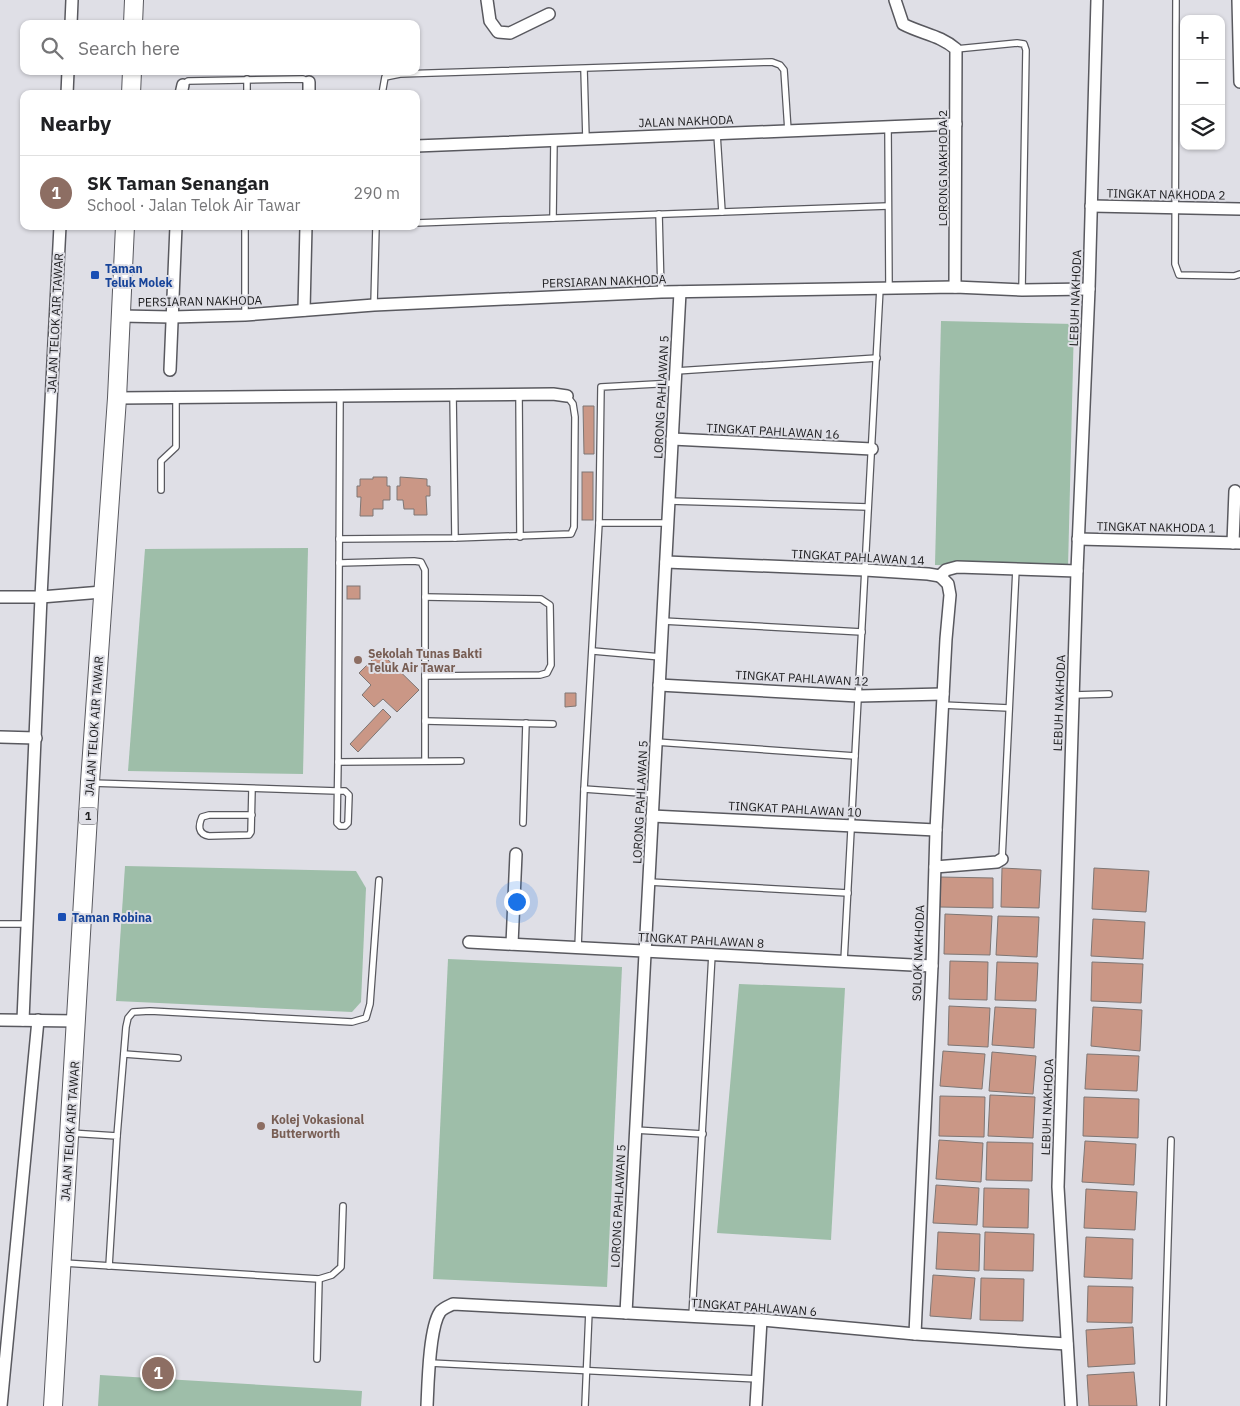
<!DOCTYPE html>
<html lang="en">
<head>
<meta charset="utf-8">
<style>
  :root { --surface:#fff; --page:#f6f6f6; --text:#202124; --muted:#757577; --line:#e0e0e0; --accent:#0f766e }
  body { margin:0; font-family:"IBM Plex Sans",sans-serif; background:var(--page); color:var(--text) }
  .controls { position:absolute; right:15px; top:15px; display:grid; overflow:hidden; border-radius:10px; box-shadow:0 1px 4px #0004 }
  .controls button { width:45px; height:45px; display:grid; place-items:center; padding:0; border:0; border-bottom:1px solid var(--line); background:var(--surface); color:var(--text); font:25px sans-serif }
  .you { position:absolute; left:516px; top:901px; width:18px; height:18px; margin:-12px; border:4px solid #fff; border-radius:50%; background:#1a73e8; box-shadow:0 0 0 8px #1a73e833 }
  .badge { display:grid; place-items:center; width:32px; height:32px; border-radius:50%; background:var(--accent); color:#fff; font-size:16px; font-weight:700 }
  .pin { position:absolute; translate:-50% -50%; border:2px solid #fff; box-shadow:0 1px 5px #0006 }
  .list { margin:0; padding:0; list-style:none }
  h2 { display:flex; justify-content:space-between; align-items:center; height:65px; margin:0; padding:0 20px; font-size:21px }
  h2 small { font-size:16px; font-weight:400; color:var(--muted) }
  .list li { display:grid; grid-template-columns:32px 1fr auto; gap:15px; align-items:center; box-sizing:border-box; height:75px; padding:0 20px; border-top:1px solid var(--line) }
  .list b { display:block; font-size:19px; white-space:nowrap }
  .list p { margin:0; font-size:16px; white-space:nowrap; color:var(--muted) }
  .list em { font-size:16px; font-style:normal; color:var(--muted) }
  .icon { flex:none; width:28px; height:28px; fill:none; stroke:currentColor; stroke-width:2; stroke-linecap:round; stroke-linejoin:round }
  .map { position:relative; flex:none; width:1240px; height:1406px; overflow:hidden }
  .search { position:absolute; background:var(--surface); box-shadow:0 1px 4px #0004; left:20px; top:20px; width:400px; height:55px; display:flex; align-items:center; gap:12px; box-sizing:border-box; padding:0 18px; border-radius:10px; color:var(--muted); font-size:19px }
  .panel { position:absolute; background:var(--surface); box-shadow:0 1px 4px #0004; left:20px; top:90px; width:400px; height:140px; border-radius:10px }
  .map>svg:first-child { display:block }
</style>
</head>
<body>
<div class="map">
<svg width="1240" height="1406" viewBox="0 0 1240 1406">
  <rect width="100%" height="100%" fill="#dfdfe6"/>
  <!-- green -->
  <g fill="#9ebea9">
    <polygon points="941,321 1074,324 1068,568 935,565"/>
    <polygon points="308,548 303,774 128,771 145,549"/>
    <polygon points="125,866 356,871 366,888 361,1002 352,1012 116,1001"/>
    <polygon points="448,959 622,967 607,1287 433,1279"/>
    <polygon points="739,984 845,988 831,1240 717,1233"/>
    <polygon points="100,1375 362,1391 361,1406 98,1406"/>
  </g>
  <!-- building -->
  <g fill="#ca9786" stroke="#7e7674">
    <polygon points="583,406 594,406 594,454 584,454"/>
    <rect x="582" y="472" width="11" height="48"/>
    <polygon points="373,477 387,477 387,486 390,486 390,500 383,500 383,509 373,509 373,516 360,516 361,497 357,497 357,486 360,486 360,479 373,479"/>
    <polygon points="400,477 427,479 427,486 430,486 430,496 426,496 427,515 414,515 414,509 404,509 403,500 397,500 397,486 400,486"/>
    <rect x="347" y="586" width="13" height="13"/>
    <polygon points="380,652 419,690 397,712 383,699 374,707 362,695 371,685 359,673"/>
    <polygon points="565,693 576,693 576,706 565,707"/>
    <polygon points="383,709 391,717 358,752 350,744"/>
    <polygon points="1002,868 1041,870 1039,908 1001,907"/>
    <polygon points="1094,868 1149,871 1146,912 1092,909"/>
    <polygon points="940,877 993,878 993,908 940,907"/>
    <polygon points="945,914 992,916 990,955 944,954"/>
    <polygon points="998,916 1039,917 1037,957 996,955"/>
    <polygon points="1093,919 1145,922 1143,959 1091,956"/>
    <polygon points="950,961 988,962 987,1000 949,999"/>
    <polygon points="997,962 1038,963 1036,1001 995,1000"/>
    <polygon points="1092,962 1143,964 1141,1003 1091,1001"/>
    <polygon points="949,1006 990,1008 988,1047 948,1045"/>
    <polygon points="995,1007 1036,1009 1034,1048 992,1045"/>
    <polygon points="1093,1007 1142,1010 1140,1051 1091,1046"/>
    <polygon points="943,1051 985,1054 982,1089 940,1086"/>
    <polygon points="992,1052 1036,1056 1033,1094 989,1091"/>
    <polygon points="1087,1054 1139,1056 1137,1091 1085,1089"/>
    <polygon points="990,1095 1035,1097 1033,1138 988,1136"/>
    <polygon points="940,1096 985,1097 984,1137 939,1136"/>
    <polygon points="1084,1097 1139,1099 1138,1138 1083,1136"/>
    <polygon points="939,1140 983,1143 981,1182 936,1179"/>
    <polygon points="1085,1141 1136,1144 1134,1185 1082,1182"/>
    <polygon points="987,1142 1033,1143 1032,1181 986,1180"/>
    <polygon points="936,1185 979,1188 977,1225 933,1223"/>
    <polygon points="984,1188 1029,1189 1028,1228 983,1227"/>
    <polygon points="1086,1189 1137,1192 1135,1230 1084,1228"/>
    <polygon points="938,1232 980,1234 979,1271 936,1269"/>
    <polygon points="985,1232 1034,1234 1033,1271 984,1270"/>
    <polygon points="1086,1237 1133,1239 1132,1279 1084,1277"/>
    <polygon points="933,1275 975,1278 971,1319 930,1316"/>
    <polygon points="981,1278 1024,1279 1023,1321 980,1320"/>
    <polygon points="1088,1286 1133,1287 1132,1323 1087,1322"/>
    <polygon points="1133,1327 1135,1364 1088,1367 1086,1330"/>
    <polygon points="1134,1372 1137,1406 1089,1406 1087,1375"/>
  </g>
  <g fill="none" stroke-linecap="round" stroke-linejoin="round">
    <!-- lane casing -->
    <g stroke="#59595f" stroke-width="8">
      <g id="lane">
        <polyline points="1176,0 1175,264 1179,275 1234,276 1240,274"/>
        <polyline points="956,49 1017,43 1024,44 1026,50 1022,290"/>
        <polyline points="584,69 586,139"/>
        <polyline points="183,85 188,81 303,79 309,82"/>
        <polyline points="247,94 247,79"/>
        <polyline points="382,94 385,77 400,74 772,62 780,65 784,70 788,131"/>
        <polyline points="888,127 889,288"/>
        <polyline points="717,134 722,212"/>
        <polyline points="659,214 661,292"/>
        <polyline points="553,218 554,140"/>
        <polyline points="416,223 888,206"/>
        <polyline points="374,305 376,226"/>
        <polyline points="245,315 245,226"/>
        <polyline points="676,371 877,358"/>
        <polyline points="453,394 455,538"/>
        <polyline points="519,394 520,537"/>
        <polyline points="161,490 161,461 176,447 176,398"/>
        <polyline points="669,501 868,507"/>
        <polyline points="599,523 668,523"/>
        <polyline points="339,539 455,538 571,534 574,527 575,417 573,404 567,396"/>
        <polyline points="339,563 414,561 421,562 425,570 425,761"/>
        <polyline points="425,597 541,599 550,605 551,665 547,673 540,675 425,676"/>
        <polyline points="663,621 862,632"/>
        <polyline points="593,651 661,657"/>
        <polyline points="1073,695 1109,694"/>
        <polyline points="942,705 1009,708"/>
        <polyline points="425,721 553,724"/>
        <polyline points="656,742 855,756"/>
        <polyline points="338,762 461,761"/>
        <polyline points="91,783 337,791 345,791 349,795 348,823 345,826 340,826 337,823 338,762 340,395"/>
        <polyline points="584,789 654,794"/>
        <path d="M252,815H209L202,817C198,826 198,834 209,836L249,835L251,832L252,789"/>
        <polyline points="523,823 526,723"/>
        <polyline points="1002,859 1016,569"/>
        <polyline points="649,882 848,893"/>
        <polyline points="0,924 27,924"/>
        <polyline points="578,948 584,789 599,523 601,387 675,383"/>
        <polyline points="844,961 880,288"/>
        <polyline points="124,1054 178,1058"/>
        <polyline points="635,1130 703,1134"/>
        <polyline points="70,1133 117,1136 109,1266"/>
        <polyline points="117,1136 126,1027 128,1018 133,1012 150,1011 352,1022 366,1018 370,1004 379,880"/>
        <polyline points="64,1263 319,1279 332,1275 341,1267 343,1206"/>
        <polyline points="692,1316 712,954"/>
        <polyline points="317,1359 319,1279"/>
        <polyline points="430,1363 758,1379"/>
        <polyline points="585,1406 589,1311"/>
        <polyline points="1163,1406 1171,1140"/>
      </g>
    </g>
    <!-- street casing -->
    <g stroke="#59595f" stroke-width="14">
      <g id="street">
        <polyline points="487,0 490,21 498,32 510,33 549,14"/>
        <path d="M895,0L903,24C922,34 940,35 956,49L955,287"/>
        <polyline points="1238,0 1240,82"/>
        <polyline points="71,24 72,0"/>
        <polyline points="67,94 68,71"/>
        <polyline points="181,94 183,85"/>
        <polyline points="309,94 309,82"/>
        <polyline points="416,146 956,124"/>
        <polyline points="1091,206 1240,209"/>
        <polyline points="304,310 306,226"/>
        <polyline points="121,316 172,317 245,315 374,305 661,292 955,287 1022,290 1089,289"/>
        <polyline points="170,370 176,226"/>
        <polyline points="117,398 553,394 567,396"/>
        <polyline points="672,439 872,449"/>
        <polyline points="1078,539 1240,543"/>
        <polyline points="1233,543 1235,491"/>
        <polyline points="666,562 865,570 928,574 940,576"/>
        <polyline points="940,576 946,570 957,567 1077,571"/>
        <polyline points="0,597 41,597 102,592"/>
        <polyline points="659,685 858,696 943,694"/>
        <polyline points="0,737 36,738"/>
        <polyline points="652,816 936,830"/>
        <polyline points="935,867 997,862 1002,859"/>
        <polyline points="469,942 932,966"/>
        <polyline points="512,944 516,854"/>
        <polyline points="0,1020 77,1021"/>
        <polyline points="23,1020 41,597 60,226"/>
        <polyline points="626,1313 680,292"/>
        <polyline points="915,1334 932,966 936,830 946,639 950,595 948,584 940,576"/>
        <polyline points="1,1406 38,1020"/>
        <path d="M427,1406C428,1385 429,1328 440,1312C443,1308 449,1306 453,1304L761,1320L915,1334L1067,1344"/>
        <polyline points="756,1406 761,1320"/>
        <polyline points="1071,1406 1058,1187 1077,571 1089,289 1097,0"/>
      </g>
    </g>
    <!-- primary casing -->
    <g stroke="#59595f" stroke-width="20">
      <g id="primary">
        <polyline points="133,24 134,0"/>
        <polyline points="131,94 132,71"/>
        <polyline points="53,1406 90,782 117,398 125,226"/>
      </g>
    </g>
    <!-- lane -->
    <use href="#lane" stroke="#fff" stroke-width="5.5"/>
    <!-- street -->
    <use href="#street" stroke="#fff" stroke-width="11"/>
    <!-- primary -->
    <use href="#primary" stroke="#fff" stroke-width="18"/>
  </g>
  <!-- markers -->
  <g fill="#1a4fb4" stroke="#dfdfe6" stroke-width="2">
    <rect x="90" y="270" width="10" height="10" rx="2.5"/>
    <rect x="57" y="912" width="10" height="10" rx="2.5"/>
  </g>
  <g fill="#8d6e63" stroke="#dfdfe6" stroke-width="2">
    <circle cx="358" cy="660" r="5"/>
    <circle cx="261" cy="1126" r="5"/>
  </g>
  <g text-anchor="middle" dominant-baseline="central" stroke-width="4" stroke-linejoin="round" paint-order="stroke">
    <!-- shield labels -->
    <rect fill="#dfdfe6" stroke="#57575b" stroke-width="1" x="79" y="807.5" width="18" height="17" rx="4"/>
    <g font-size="11" font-weight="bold" fill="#1d1d1f">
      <text x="88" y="816">1</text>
    </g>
    <!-- street labels -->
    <g font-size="12" fill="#1d1d1f" stroke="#dfdfe6">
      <text transform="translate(686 121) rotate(-2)">JALAN NAKHODA</text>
      <text transform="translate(942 168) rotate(-90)">LORONG NAKHODA 2</text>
      <text transform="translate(1166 194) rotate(1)">TINGKAT NAKHODA 2</text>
      <text transform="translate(604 281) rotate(-2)">PERSIARAN NAKHODA</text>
      <text transform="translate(1075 298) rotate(-88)">LEBUH NAKHODA</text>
      <text transform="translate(200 301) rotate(-1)">PERSIARAN NAKHODA</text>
      <text transform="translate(55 323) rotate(-87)">JALAN TELOK AIR TAWAR</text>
      <text transform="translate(661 397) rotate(-87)">LORONG PAHLAWAN 5</text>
      <text transform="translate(773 431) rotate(3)">TINGKAT PAHLAWAN 16</text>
      <text transform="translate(1156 527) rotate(1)">TINGKAT NAKHODA 1</text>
      <text transform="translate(858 557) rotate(3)">TINGKAT PAHLAWAN 14</text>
      <text transform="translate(802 678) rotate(3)">TINGKAT PAHLAWAN 12</text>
      <text transform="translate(1059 703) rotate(-88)">LEBUH NAKHODA</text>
      <text transform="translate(94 726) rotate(-86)">JALAN TELOK AIR TAWAR</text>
      <text transform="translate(640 802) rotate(-87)">LORONG PAHLAWAN 5</text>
      <text transform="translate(795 809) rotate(3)">TINGKAT PAHLAWAN 10</text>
      <text transform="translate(701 940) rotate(3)">TINGKAT PAHLAWAN 8</text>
      <text transform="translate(918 953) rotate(-88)">SOLOK NAKHODA</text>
      <text transform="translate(1047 1107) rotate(-88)">LEBUH NAKHODA</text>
      <text transform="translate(70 1131) rotate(-86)">JALAN TELOK AIR TAWAR</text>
      <text transform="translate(618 1206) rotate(-87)">LORONG PAHLAWAN 5</text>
      <text transform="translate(754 1307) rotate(4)">TINGKAT PAHLAWAN 6</text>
    </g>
    <!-- transit labels -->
    <g font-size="12" font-weight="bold" fill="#164399" stroke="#dfdfe6" text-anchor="start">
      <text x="105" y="268">Taman<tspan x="105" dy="14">Teluk Molek</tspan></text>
      <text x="72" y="917">Taman Robina</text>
    </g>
    <!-- education labels -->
    <g font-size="12" font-weight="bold" fill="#785e54" stroke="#dfdfe6" text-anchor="start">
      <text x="368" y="653">Sekolah Tunas Bakti<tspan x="368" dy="14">Teluk Air Tawar</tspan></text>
      <text x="271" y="1119">Kolej Vokasional<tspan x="271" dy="14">Butterworth</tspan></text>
    </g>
  </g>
</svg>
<div class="controls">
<button>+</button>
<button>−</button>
<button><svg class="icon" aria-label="layers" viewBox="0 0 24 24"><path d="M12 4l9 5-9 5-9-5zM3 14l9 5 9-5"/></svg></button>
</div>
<div class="you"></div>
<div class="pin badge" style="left:158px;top:1373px;background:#8d6e63">1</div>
<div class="search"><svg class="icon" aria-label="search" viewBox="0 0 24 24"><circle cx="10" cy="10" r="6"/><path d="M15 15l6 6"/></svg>Search here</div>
<section class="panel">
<h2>Nearby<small></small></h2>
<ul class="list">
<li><span class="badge" style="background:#8d6e63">1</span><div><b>SK Taman Senangan</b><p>School · Jalan Telok Air Tawar</p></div><em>290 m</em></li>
</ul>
</section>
</div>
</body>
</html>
